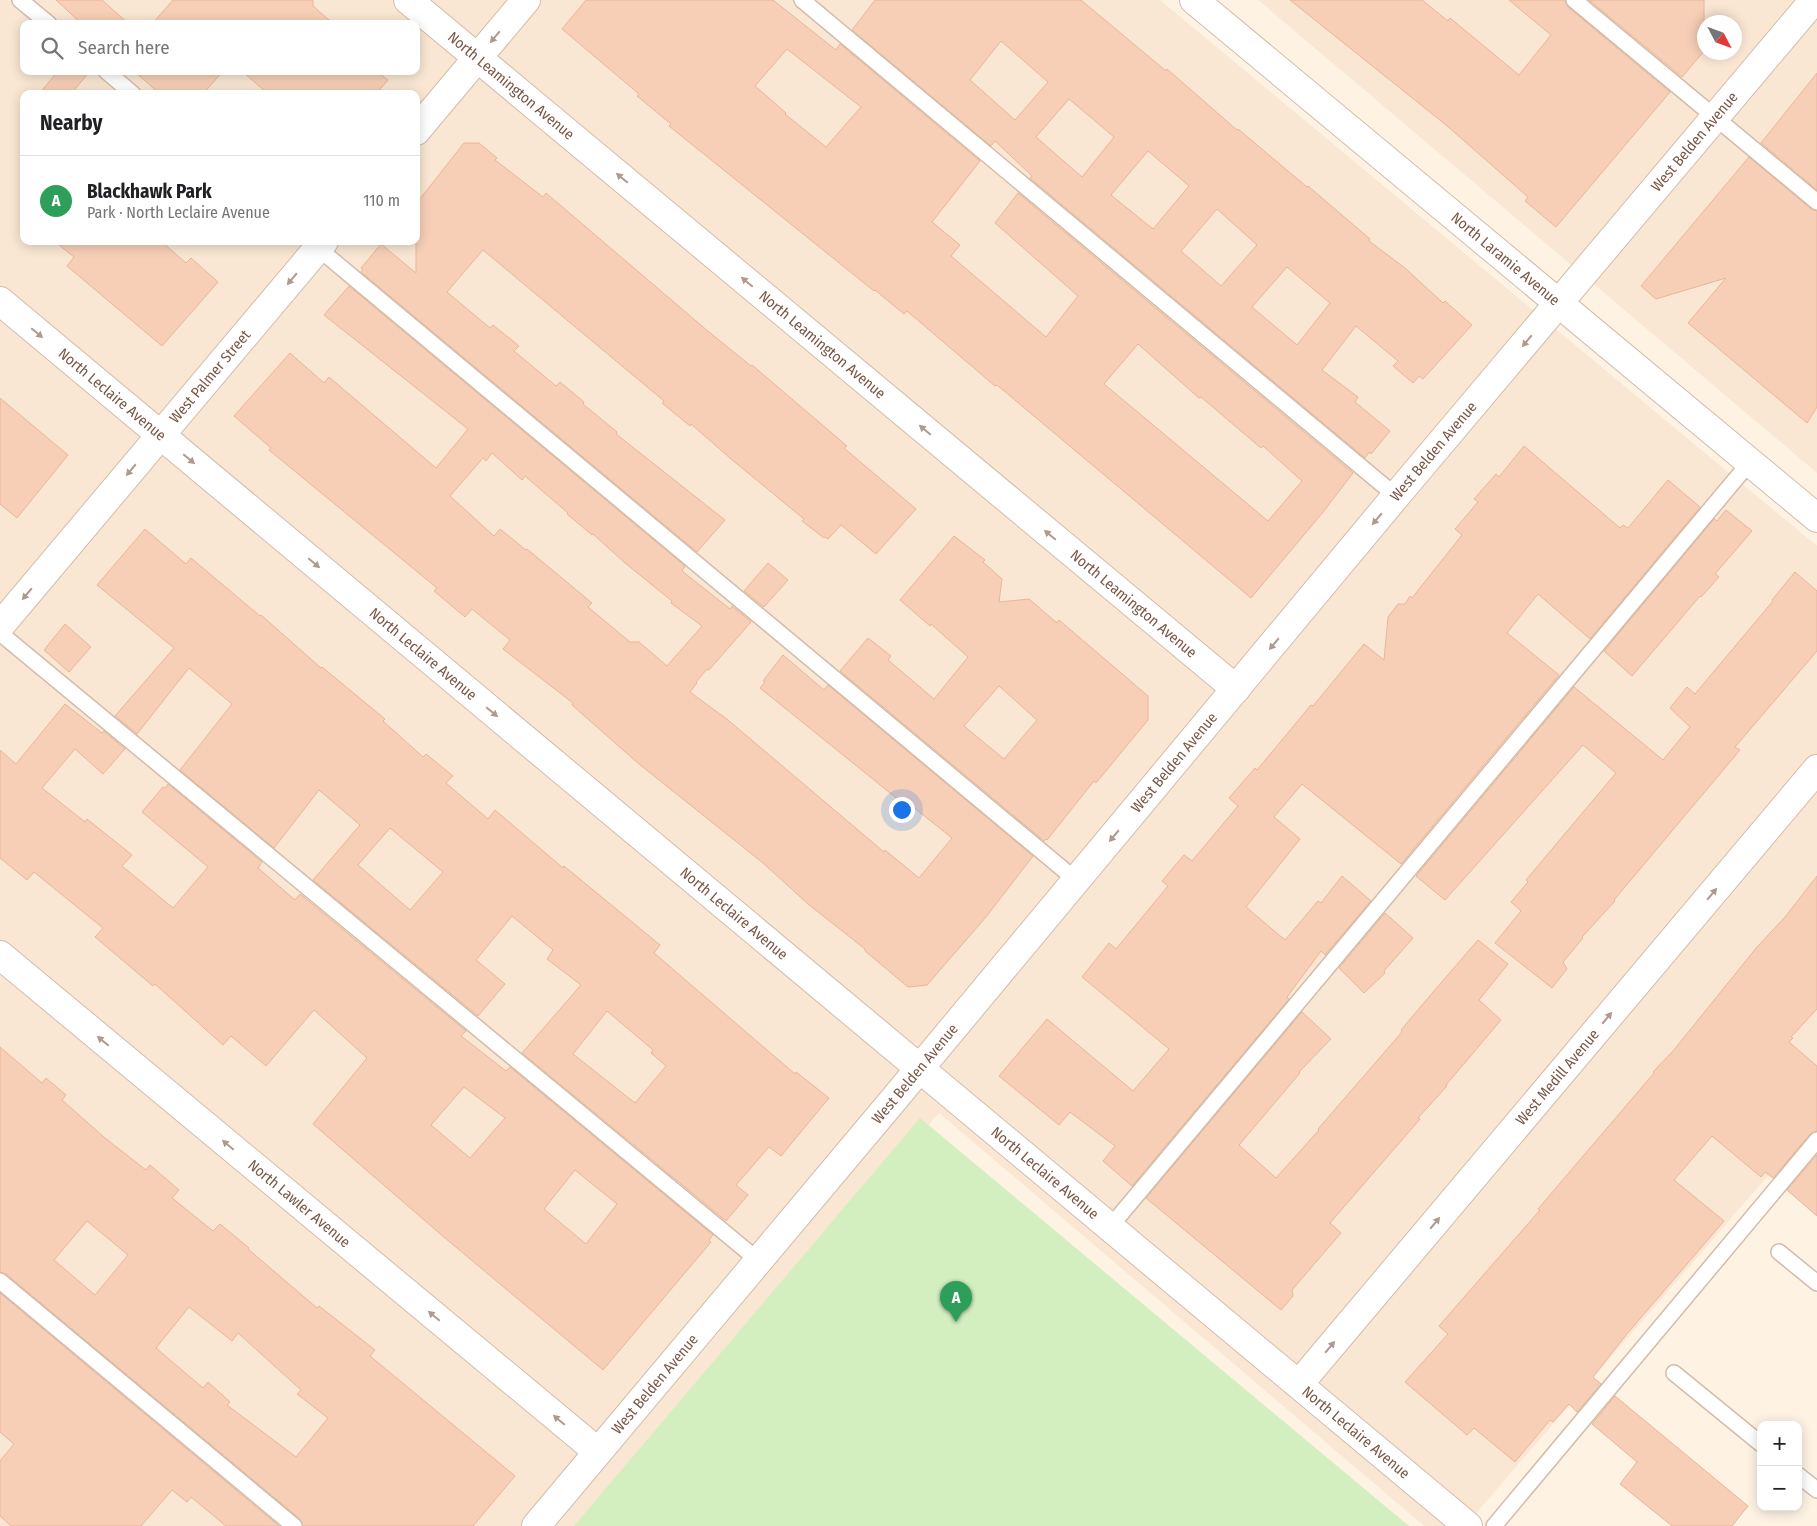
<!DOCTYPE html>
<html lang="en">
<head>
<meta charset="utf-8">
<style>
  :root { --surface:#fff; --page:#f6f6f6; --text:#202124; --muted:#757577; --line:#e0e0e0; --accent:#f4613c }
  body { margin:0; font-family:"Fira Sans Condensed",sans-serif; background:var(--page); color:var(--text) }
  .controls { position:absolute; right:15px; bottom:15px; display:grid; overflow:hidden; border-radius:10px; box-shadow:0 2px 12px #0003 }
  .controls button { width:45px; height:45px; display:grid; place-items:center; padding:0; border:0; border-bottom:1px solid var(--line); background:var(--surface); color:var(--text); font:25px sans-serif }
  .compass { position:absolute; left:1697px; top:15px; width:45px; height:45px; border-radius:50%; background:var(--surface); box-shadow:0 2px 12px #0003; rotate:131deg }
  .you { position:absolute; left:901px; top:809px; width:18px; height:18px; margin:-12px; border:4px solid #fff; border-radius:50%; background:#1a73e8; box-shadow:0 0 0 8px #1a73e833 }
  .badge { display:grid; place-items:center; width:32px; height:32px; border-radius:50%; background:var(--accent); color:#fff; font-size:16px; font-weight:700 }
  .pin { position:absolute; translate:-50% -41px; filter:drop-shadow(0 1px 2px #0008) }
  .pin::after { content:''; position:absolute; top:26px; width:18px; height:15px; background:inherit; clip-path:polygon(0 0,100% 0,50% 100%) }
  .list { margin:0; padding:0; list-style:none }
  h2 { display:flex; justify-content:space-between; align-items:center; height:65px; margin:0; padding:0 20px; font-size:21px }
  h2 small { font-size:16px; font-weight:400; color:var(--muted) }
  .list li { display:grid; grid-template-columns:32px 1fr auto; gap:15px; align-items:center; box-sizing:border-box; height:90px; padding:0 20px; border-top:1px solid var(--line) }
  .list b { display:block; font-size:19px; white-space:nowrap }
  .list p { margin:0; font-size:16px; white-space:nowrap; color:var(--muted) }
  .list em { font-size:16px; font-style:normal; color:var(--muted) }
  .icon { flex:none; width:28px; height:28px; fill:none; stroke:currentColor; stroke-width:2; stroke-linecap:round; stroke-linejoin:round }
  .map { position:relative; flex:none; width:1817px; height:1526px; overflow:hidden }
  .search { position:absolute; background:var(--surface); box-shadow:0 2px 12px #0003; left:20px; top:20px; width:400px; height:55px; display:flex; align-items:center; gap:12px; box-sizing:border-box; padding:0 18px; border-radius:10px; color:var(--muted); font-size:19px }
  .panel { position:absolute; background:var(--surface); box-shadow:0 2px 12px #0003; left:20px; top:90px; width:400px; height:155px; border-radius:10px }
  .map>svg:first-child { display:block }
</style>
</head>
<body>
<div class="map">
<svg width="1817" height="1526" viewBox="0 0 1817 1526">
  <rect width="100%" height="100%" fill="#fef3e3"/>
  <!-- residential -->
  <g fill="#f9e7d3" fill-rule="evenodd">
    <path d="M0,0H1160L1817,546V1119L1465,1526H1424L939,1113L587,1526H0ZM24,24H416V71H24ZM24,94H416V241H24Z"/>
    <path d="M1258,0H1817V473ZM1704,22H1734V52H1704Z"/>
  </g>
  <!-- green -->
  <polygon fill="#d3eebf" points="920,1118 1409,1526 574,1526"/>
  <!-- building -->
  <g fill="#f7cfb7" stroke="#ebb596" fill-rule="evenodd">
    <polygon points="56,0 102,0 129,24 82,24"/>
    <polygon points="173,0 313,0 313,6 329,20 339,24 152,24"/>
    <path d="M586,0H773L836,50L840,44L980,161L932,222L960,245L951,256L1046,337L1078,296L995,223L1018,193L1353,473L1324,511L1251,598L997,385L995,386L907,311L904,314L875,290L874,291L669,126L671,124L637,96L639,94L562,29ZM787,49L861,107L826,147L785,114L786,113L755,86ZM1138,344L1199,398L1201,397L1261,448L1263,446L1302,481L1268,521L1104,384Z"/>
    <path d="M875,0H1081L1166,71L1167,69L1237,130L1238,129L1307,187L1308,186L1370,239L1369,241L1405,268L1443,303L1445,301L1472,325L1423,379L1419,376L1413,383L1393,366L1398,361L1356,326L1322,370L1358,397L1355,402L1390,431L1371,454L1369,452L1365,458L1030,178L1032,176L995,141L991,146L852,30ZM1001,41L1048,82L1015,120L970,80ZM1069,99L1114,137L1082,177L1036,137ZM1148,151L1189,186L1153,229L1111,195ZM1217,209L1257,245L1221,286L1181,251ZM1287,267L1330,303L1297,345L1252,307Z"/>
    <polygon points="1290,0 1422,0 1448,21 1450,18 1519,75 1551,35 1509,0 1565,0 1568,7 1670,92 1556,227 1525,201 1528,197 1446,125"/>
    <polygon points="1589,0 1704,0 1704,51 1682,77"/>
    <polygon points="58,71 90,71 71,94 39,94"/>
    <polygon points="134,71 223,71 203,94 160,94"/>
    <polygon points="242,71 384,71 381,75 388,80 376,94 268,94"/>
    <polygon points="1817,73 1817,190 1761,143"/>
    <polygon points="464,143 479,143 497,158 495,160 543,197 546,193 709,332 751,366 752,365 847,446 844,448 916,509 876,554 841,525 828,539 825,537 824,538 802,521 804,519 731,459 691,424 690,426 662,403 664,401 483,250 447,292 490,328 493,325 519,346 514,351 556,386 560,382 584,402 583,404 617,432 616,434 725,520 697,552 361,272 363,269 361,268 381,244 416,273 416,204"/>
    <polygon points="1749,157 1811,209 1817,211 1817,407 1807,423 1688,323 1726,278 1656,299 1641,286"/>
    <polygon points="54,241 161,241 186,263 191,258 218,282 162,346 67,266 74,257"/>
    <path d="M349,286L685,566L682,571L730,609L732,606L751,622L709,670L707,669L696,682L697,683L690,692L728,720L884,852L885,850L919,878L952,838L907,802L905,805L760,688L765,682L763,681L783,655L824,690L828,685L1033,856L986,917L927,985L908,987L865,951V949L808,904L763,863L639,764L572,705L573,703L503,649L510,640L472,609L465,617L434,591L437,588L269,450L271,448L234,416L290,353L324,383L329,377L436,468L468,429L324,315ZM492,453L522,480L525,476L568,513L567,514L592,535L593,534L625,563L672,601L671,603L702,626L667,666L639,642H630L588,607L592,603L527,549L526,550L500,529L494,536L450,496L483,458L486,461Z"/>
    <polygon points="0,398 68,455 17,518 0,504"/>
    <polygon points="1524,446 1620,528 1623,525 1628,528 1668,480 1700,507 1590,639 1538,594 1507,633 1559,675 1401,864 1302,784 1274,817 1300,839 1246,907 1285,940 1318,901 1321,903 1342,876 1371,901 1325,955 1321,951 1287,997 1289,999 1132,1186 1103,1161 1115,1146 1070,1112 1059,1125 999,1076 1047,1019 1133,1091 1169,1049 1082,977 1109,943 1116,949 1168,886 1162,881 1184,855 1192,861 1238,806 1229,798 1255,768 1257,770 1311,705 1313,706 1364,644 1384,660 1388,617 1398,604 1405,604 1410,596 1412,598 1462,535 1455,529 1478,502 1474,499 1496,474 1499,477"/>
    <polygon points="1726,510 1752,531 1715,574 1719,577 1701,597 1700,596 1632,676 1604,651 1714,519 1717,521"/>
    <path d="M145,529L186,564L191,558L260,616L261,615L321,668L322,667L385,719L383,721L423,757L426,754L453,776L446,783L488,819L495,810L563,868L564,866L660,945L654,953L795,1074L796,1072L829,1098L781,1156L769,1147L736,1185L748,1195L726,1221L522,1053L581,985L547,959L553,950L512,916L476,960L505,984L478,1016L313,880L360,825L319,790L274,848L180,770L232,704L189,668L137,734L115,716L174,648L97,585ZM390,828L443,872L410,910L358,865ZM607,1011L653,1050L651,1053L666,1066L635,1103L573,1054Z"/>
    <path d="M954,536L985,560L983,562L1002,579L999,602L1029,599L1057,623L1059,620L1148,696V720L1096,783L1094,781L1047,840L1046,839L1044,841L840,671L868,638L891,656L888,660L934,699L968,657L931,624L930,626L900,600ZM999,686L1037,720L1004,759L964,726Z"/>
    <polygon points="768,563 788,580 764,607 744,591"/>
    <polygon points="1795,572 1817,591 1817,651 1735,747 1740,750 1614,900 1615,901 1582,937 1583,938 1563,962 1567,969 1552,988 1495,943 1521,911 1511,902 1528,882 1526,880 1616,773 1583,745 1445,900 1416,876 1574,687 1663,760 1690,727 1670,708 1687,687 1695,694 1773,601 1772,600"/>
    <polygon points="65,624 91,647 69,672 44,650"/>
    <path d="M65,704L102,733L104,731L125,749L103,774L75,749L42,788L85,822L87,819L132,855L122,866L173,908L208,867L142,812L163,787L165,788L168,784L262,862L258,868L295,900L300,894L466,1031L461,1036L506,1071L510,1067L713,1235L709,1240L711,1242L603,1370L445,1238L313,1124L367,1058L314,1010L266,1066L231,1036L223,1045L155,984L153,986L95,937L103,928L34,872L27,880L0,858V750L16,764ZM464,1087L505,1118L470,1158L431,1125ZM575,1170L617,1204L586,1244L544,1209Z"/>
    <polygon points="1817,876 1817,1009 1791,1037 1793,1038 1789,1042 1817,1066 1817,1131 1810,1134 1773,1178 1765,1172 1761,1177 1712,1136 1674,1180 1724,1221 1626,1335 1593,1377 1601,1384 1577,1412 1569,1404 1553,1422 1550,1420 1515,1462 1474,1428 1467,1435 1405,1382 1448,1334 1439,1326 1540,1210 1538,1209 1654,1073 1653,1072 1673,1051 1757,947 1785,917"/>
    <polygon points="1385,913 1413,938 1384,971 1385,973 1364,993 1339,968"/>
    <polygon points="1478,940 1508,964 1479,1000 1501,1020 1446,1085 1447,1086 1418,1118 1420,1119 1330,1223 1341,1233 1292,1290 1293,1296 1281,1310 1146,1198 1302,1012 1331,1039 1299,1072 1300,1073 1239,1145 1276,1178 1319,1130 1318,1129 1402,1032 1401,1030 1428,998"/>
    <path d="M0,1047L42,1083L46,1078L66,1095L62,1100L105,1138L146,1170L150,1165L179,1190L172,1198L213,1231L220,1224L249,1248L248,1249L317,1308L319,1306L375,1350L370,1356L515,1476L473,1526H303L300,1519L6,1274L0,1272ZM87,1221L128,1255L95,1295L54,1260ZM189,1307L232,1341L238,1333L301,1390L297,1394L328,1418L296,1457L227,1405L230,1402L208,1382L203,1388L156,1348Z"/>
    <polygon points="1817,1155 1817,1216 1787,1190"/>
    <polygon points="0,1293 279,1526 226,1526 191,1497 187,1502 172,1490 141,1526 11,1526 0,1516 0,1461 14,1444 0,1432"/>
    <polygon points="1615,1396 1748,1506 1732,1526 1672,1526 1620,1484 1637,1462 1592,1424"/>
  </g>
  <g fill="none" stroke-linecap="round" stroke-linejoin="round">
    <!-- service casing -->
    <g stroke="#d3bcaa" stroke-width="18">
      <g id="service">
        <polyline points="20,0 49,24"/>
        <polyline points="802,0 1396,496"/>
        <polyline points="1574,0 1817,202"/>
        <polyline points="106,71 133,94"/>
        <polyline points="313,244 1076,880"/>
        <polyline points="0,633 759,1261"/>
        <polyline points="1110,1227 1750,462"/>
        <polyline points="1779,1252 1817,1283"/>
        <polyline points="0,1281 294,1526"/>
        <polyline points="1674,1373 1761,1444"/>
        <polyline points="1798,1475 1817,1490"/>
        <polyline points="1494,1526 1817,1140"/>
      </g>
    </g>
    <!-- minor casing -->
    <g stroke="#d3bcaa" stroke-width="30">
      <g id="minor">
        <path id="s1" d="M408,0L1236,689"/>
        <polyline points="416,131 526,0"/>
        <path id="s2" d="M0,301L1468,1526"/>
        <path id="s3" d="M0,626L324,241"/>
        <path id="s4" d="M0,955L597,1451"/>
        <path id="s5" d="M1299,1384L1817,769"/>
        <path id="s6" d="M536,1526L890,1104L1396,496L1814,0"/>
      </g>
    </g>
    <!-- tertiary casing -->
    <g stroke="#d3bcaa" stroke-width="30">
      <g id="tertiary">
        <path id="s7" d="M1194,0L1817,518"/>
      </g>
    </g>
    <!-- service -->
    <use href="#service" stroke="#fff" stroke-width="15"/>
    <!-- minor -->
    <use href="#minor" stroke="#fff" stroke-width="28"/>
    <!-- tertiary -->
    <use href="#tertiary" stroke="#fff" stroke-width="28"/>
  </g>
  <!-- one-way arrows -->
  <defs><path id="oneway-solid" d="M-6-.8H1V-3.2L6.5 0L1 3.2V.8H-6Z" transform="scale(1.25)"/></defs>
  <g fill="#af9a90">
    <use href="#oneway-solid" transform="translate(495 37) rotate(130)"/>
    <use href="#oneway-solid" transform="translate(622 178) rotate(-140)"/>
    <use href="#oneway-solid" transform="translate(292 279) rotate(130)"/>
    <use href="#oneway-solid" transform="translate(747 282) rotate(-140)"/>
    <use href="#oneway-solid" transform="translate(37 333) rotate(40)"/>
    <use href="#oneway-solid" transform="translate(1527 341) rotate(130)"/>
    <use href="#oneway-solid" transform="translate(925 430) rotate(-140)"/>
    <use href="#oneway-solid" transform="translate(189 459) rotate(40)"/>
    <use href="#oneway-solid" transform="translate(131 470) rotate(130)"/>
    <use href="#oneway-solid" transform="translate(1377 519) rotate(130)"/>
    <use href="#oneway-solid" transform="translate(1050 535) rotate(-140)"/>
    <use href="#oneway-solid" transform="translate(314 563) rotate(40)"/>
    <use href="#oneway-solid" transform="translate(27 594) rotate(130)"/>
    <use href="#oneway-solid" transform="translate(1274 644) rotate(130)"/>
    <use href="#oneway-solid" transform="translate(492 712) rotate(40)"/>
    <use href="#oneway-solid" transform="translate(1114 836) rotate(130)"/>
    <use href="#oneway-solid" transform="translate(1712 894) rotate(-50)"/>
    <use href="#oneway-solid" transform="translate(1607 1018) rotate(-50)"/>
    <use href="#oneway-solid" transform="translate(103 1041) rotate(-140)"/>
    <use href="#oneway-solid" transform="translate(228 1145) rotate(-140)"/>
    <use href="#oneway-solid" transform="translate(1435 1223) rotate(-50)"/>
    <use href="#oneway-solid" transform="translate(434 1316) rotate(-140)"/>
    <use href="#oneway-solid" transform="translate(1330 1347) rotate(-50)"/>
    <use href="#oneway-solid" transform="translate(559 1420) rotate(-140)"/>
  </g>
  <g text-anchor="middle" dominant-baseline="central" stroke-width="4" stroke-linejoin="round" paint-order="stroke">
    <!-- street labels -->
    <g font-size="15" fill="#795746" stroke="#fff7eb">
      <text stroke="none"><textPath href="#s1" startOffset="134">North Leamington Avenue</textPath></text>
      <text stroke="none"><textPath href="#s6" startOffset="1805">West Belden Avenue</textPath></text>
      <text stroke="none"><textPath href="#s7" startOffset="405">North Laramie Avenue</textPath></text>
      <text stroke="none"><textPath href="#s1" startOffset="539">North Leamington Avenue</textPath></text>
      <text stroke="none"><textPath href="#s3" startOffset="326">West Palmer Street</textPath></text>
      <text stroke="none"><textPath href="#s2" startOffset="146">North Leclaire Avenue</textPath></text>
      <text stroke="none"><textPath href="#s6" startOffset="1400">West Belden Avenue</textPath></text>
      <text stroke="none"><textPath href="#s1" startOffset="944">North Leamington Avenue</textPath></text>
      <text stroke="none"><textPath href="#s2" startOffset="551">North Leclaire Avenue</textPath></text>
      <text stroke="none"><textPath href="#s6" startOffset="995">West Belden Avenue</textPath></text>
      <text stroke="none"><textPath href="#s2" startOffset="956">North Leclaire Avenue</textPath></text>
      <text stroke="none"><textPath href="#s6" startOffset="590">West Belden Avenue</textPath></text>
      <text stroke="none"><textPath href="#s5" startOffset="401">West Medill Avenue</textPath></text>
      <text stroke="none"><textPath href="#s2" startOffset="1361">North Leclaire Avenue</textPath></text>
      <text stroke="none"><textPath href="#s4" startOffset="389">North Lawler Avenue</textPath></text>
      <text stroke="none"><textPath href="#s6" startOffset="185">West Belden Avenue</textPath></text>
      <text stroke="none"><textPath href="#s2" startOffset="1766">North Leclaire Avenue</textPath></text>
    </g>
  </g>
</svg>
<div class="controls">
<button>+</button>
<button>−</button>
</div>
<svg class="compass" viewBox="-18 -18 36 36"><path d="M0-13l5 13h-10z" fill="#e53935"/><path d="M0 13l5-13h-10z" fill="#757577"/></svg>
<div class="you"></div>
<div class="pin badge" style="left:956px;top:1322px;background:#2e9e5b">A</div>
<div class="search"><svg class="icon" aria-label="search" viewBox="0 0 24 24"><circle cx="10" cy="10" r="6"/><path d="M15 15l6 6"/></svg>Search here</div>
<section class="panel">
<h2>Nearby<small></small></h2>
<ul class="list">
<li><span class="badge" style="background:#2e9e5b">A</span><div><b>Blackhawk Park</b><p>Park · North Leclaire Avenue</p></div><em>110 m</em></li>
</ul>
</section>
</div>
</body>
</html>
